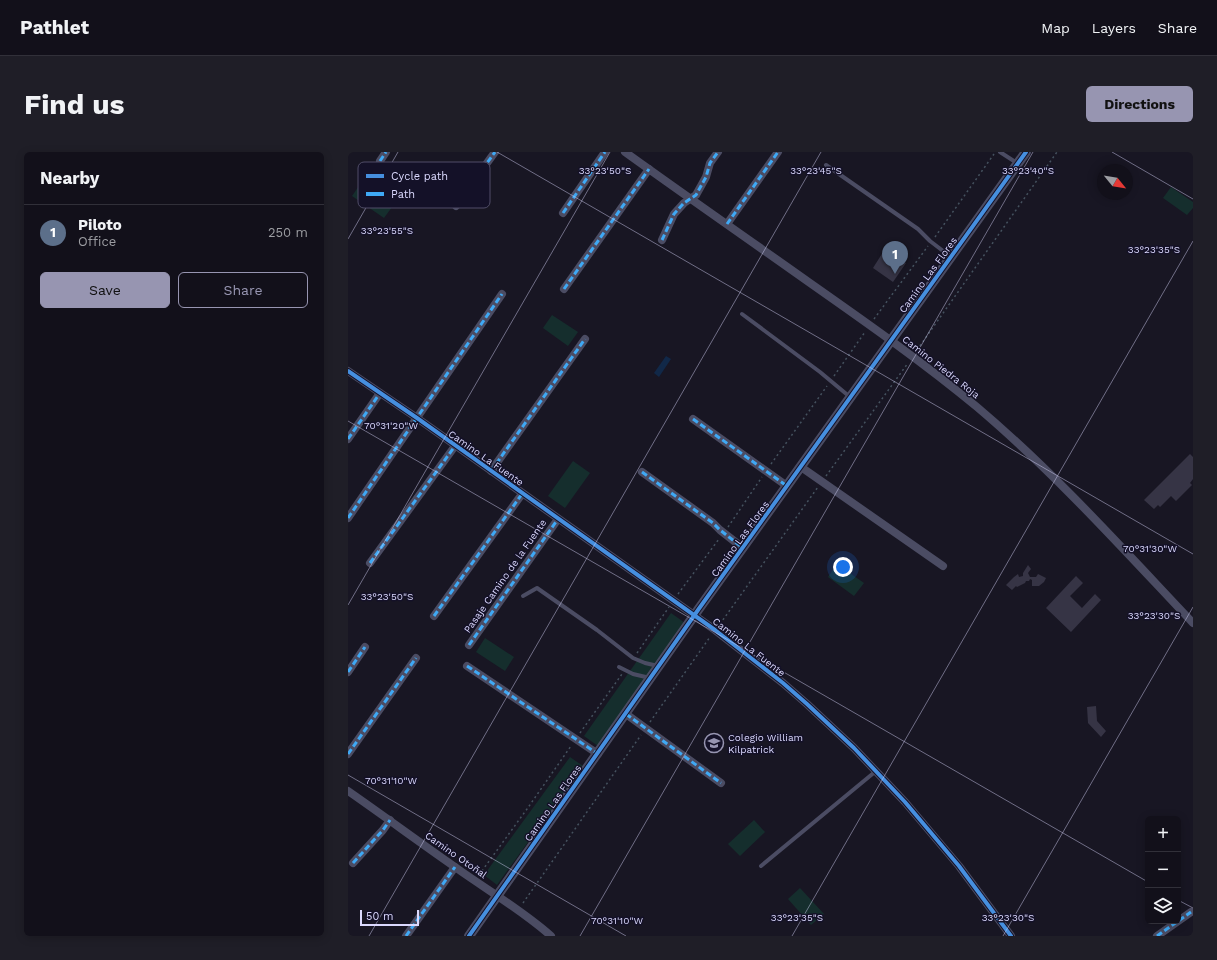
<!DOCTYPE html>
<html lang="en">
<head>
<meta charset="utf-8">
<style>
  :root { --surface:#12101a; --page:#1f1e27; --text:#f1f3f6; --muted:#9c9da2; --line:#313039; --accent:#9795b1 }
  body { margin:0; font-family:"Work Sans",sans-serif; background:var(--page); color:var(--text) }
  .controls { position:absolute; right:12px; bottom:12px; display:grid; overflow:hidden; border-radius:6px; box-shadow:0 2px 10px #0003 }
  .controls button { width:36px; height:36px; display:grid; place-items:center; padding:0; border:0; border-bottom:1px solid var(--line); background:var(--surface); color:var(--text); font:20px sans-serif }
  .compass { position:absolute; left:749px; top:12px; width:36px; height:36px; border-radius:50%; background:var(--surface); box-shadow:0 2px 10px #0003; rotate:120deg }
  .scale { position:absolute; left:12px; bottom:10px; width:59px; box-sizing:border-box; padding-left:4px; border:2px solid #dbd9fe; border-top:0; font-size:11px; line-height:14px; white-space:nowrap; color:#dbd9fe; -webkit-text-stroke:3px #141128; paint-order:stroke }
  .you { position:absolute; left:495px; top:415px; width:14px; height:14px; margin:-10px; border:3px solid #fff; border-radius:50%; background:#1a73e8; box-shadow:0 0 0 6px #1a73e833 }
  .badge { display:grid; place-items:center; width:26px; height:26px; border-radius:50%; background:var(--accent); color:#fff; font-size:13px; font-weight:700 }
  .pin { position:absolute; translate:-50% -33px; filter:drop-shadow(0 1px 2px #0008) }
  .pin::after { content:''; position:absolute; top:21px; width:14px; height:12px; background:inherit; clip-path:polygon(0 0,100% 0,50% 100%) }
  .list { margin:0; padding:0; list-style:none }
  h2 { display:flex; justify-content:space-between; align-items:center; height:52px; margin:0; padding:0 16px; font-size:17px }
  h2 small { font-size:13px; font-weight:400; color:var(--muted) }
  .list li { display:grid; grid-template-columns:26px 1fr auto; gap:12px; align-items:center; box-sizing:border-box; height:56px; padding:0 16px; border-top:1px solid var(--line) }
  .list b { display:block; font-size:15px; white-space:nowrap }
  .list p { margin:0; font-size:13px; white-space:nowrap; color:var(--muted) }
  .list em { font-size:13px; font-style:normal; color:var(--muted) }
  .actions { display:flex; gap:8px; padding:12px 16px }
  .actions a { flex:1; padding:9px 0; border:1px solid var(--accent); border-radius:6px; text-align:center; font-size:14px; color:var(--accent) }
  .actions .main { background:var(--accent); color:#111 }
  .icon { flex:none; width:22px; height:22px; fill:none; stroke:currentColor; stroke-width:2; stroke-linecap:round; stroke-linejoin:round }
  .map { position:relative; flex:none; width:845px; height:784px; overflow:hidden; border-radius:6px }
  header { display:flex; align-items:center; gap:24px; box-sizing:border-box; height:56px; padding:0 20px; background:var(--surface); border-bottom:1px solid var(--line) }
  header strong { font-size:19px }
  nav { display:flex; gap:22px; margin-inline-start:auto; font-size:14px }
  .intro { display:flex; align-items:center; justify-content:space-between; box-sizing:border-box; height:96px; padding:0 24px }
  h1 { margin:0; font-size:28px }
  .button { padding:10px 18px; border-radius:6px; background:var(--accent); color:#111; font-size:14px; font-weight:700 }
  main { display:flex; gap:24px; padding:0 24px }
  aside { flex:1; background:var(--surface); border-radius:6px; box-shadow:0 2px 10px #0003 }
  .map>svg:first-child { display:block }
</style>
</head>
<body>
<header>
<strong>Pathlet</strong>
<nav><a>Map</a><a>Layers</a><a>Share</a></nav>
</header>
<div class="intro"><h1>Find us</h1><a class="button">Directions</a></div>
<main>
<aside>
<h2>Nearby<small></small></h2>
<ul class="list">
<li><span class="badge" style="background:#5c6f8a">1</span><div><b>Piloto</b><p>Office</p></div><em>250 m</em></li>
</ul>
<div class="actions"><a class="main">Save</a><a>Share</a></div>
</aside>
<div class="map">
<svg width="845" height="784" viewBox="0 0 845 784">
  <rect width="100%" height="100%" fill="#181623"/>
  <!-- green -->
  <g fill="#152e2d">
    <polygon points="15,28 47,51 36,66 4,44"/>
    <polygon points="823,35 845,50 845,56 839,63 815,46"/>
    <polygon points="204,163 230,180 220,194 195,176"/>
    <polygon points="225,309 242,321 217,356 200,344"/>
    <polygon points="489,412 516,431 506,444 480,425"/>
    <polygon points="323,461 337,471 250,594 236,584"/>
    <polygon points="137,486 166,505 157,519 128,500"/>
    <polygon points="222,605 235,614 149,733 136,723"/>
    <polygon points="406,668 417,680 392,704 380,692"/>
    <polygon points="452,736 476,762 463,773 440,747"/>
  </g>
  <!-- water -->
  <polygon fill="#112848" points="318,204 323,207 311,225 306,221"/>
  <!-- building -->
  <g fill="#363445">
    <polygon points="537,97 558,111 545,130 525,116"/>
    <polygon points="842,302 845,305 845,327 842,331 844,333 828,349 823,344 812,355 810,353 806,357 796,348"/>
    <polygon points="680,413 683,417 680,421 682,425 688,425 690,422 698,426 696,430 691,434 684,434 684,428 682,427 681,429 678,429 677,431 669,435 668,434 664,438 658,433 666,425 670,422 671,425 675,424 675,421"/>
    <polygon points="728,424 735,431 722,444 734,456 747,442 753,448 723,480 698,456"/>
    <polygon points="748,554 749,569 758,579 753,585 740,571 739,555"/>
  </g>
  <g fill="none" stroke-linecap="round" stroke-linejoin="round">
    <!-- path -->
    <g stroke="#45525f" stroke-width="1.5" stroke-dasharray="2 3" stroke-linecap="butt">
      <polyline points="587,85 646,2"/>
      <polyline points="526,167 580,94"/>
      <polyline points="569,198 709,0"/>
      <polyline points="486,224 517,180"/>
      <polyline points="423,312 479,234"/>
      <polyline points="478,324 560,211"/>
      <polyline points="380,375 414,325"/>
      <polyline points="330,442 371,387"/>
      <polyline points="372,472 470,335"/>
      <polyline points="289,501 321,455"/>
      <polyline points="302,570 362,485"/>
      <polyline points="232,581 274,522"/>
      <polyline points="131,723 179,657 223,594"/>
      <polyline points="175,751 293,583"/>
    </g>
    <!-- service -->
    <g stroke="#4b4c63" stroke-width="4">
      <polyline points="652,0 669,11"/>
      <polyline points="478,13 570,77 582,89 603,105"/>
      <polyline points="394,162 472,220 502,245"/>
      <polyline points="175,444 189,436 249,478 285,506 297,511 310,514"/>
      <polyline points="271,515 285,522 302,526"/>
      <polyline points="413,714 528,619"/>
    </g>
    <!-- minor -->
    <g stroke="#4b4c63" stroke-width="8">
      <path d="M277,0C338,44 400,87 462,131C519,171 576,211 629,255C707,321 775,397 845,471"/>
      <polyline points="32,9 38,0"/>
      <polyline points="108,54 147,0"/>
      <polyline points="215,61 257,0"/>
      <polyline points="379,72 430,0"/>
      <polyline points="314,88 326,62 336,51 348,43 358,25 362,11 370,0"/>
      <polyline points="216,137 301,17"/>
      <polyline points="0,219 69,266 367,478 435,531 459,552 506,596 557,650 611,714 663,784"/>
      <polyline points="345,267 439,334"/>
      <polyline points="0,287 32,241"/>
      <polyline points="453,315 595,414"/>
      <polyline points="143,319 237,187"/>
      <polyline points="294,320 365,371 372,378 395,396"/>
      <polyline points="0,366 154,142"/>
      <polyline points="22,411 107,294"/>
      <polyline points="86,464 174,342"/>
      <polyline points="121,493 210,367"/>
      <polyline points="119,514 250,602"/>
      <polyline points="0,520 17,495"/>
      <polyline points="278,562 373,631"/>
      <polyline points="0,602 68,506"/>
      <path d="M0,639C36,664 71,690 107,715C139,738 174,758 203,784"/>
      <polyline points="5,711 35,678 42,668"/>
      <polyline points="58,784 107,715"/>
      <polyline points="809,784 843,760"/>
    </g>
    <!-- tertiary -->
    <polyline stroke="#4b4c63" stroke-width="10" points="121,784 350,458 678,0"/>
    <!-- quiet -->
    <g stroke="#3fa9f5" stroke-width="3" stroke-dasharray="6 3" stroke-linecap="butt">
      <polyline points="32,9 38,0"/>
      <polyline points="108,54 147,0"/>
      <polyline points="215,61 257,0"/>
      <polyline points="379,72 430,0"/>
      <polyline points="314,88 326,62 336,51 348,43 358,25 362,11 370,0"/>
      <polyline points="216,137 301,17"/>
      <polyline points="345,267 439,334"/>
      <polyline points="0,287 32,241"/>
      <polyline points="143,319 237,187"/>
      <polyline points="294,320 365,371 372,378 395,396"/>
      <polyline points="0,366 154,142"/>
      <polyline points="22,411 107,294"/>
      <polyline points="86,464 174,342"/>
      <polyline points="121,493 210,367"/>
      <polyline points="119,514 250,602"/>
      <polyline points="0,520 17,495"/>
      <polyline points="278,562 373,631"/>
      <polyline points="0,602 68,506"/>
      <polyline points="5,711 35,678 42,668"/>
      <polyline points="58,784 107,715"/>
      <polyline points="809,784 843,760"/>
    </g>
    <!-- cycleway casing -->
    <g stroke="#141128" stroke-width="6">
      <g id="cycleway">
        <polyline points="0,219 69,266 367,478 435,531 459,552 506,596 557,650 611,714 663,784"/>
        <polyline points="121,784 350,458 678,0"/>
      </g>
    </g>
    <!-- cycleway -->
    <use href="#cycleway" stroke="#468fdf" stroke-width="4"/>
  </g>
  <!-- ticks -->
  <path fill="none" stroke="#dbd9fe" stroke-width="1" stroke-opacity="0.45" d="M149,0L845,402M764,0L845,47M0,87L50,0M0,269L800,730M0,453L262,0M0,623L278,784M830,748L845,756M21,784L473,0M232,784L685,0M444,784L845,89M655,784L845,455"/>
  <!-- icons -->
  <defs>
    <g id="school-ring" transform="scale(1)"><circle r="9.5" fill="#141128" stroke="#9795b1" stroke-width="1.5"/><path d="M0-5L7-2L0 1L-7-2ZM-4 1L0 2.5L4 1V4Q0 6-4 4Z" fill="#9795b1"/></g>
  </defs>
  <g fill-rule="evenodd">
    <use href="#school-ring" x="366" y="591"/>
  </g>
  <g text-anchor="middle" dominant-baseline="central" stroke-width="3" stroke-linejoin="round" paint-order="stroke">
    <!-- street labels -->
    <g font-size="10" fill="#dbd9fe" stroke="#141128">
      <text transform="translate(580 123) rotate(-54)">Camino Las Flores</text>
      <text transform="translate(593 215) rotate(38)">Camino Piedra Roja</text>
      <text transform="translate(138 306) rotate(35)">Camino La Fuente</text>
      <text transform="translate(392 387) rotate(-54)">Camino Las Flores</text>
      <text transform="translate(157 424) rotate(-55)">Pasaje Camino de la Fuente</text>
      <text transform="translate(401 495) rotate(38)">Camino La Fuente</text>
      <text transform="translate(205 651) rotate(-55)">Camino Las Flores</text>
      <text transform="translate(108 703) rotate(35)">Camino Otoñal</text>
    </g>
    <!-- poi labels -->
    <g font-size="10" fill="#dbd9fe" stroke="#141128" text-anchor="start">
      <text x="380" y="585">Colegio William<tspan x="380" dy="12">Kilpatrick</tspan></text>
    </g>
  </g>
  <!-- legend -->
  <rect x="10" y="10" width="132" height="46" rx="6" fill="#141128" stroke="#504d68" stroke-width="1"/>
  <rect x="18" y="22" width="18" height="4" fill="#468fdf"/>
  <rect x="18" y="40" width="18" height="4" fill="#3fa9f5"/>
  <g font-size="11" fill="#dbd9fe">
    <text x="43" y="28">Cycle path</text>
    <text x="43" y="46">Path</text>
  </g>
  <g font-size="10" text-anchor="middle" fill="#dbd9fe" stroke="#141128" stroke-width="3" stroke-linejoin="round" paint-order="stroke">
    <text x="257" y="22">33°23'50"S</text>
    <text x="468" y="22">33°23'45"S</text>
    <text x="680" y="22">33°23'40"S</text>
    <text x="39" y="82">33°23'55"S</text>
    <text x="806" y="101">33°23'35"S</text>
    <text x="43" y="277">70°31'20"W</text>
    <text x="802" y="400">70°31'30"W</text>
    <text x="39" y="448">33°23'50"S</text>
    <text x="806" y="467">33°23'30"S</text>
    <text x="43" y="632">70°31'10"W</text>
    <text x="449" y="769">33°23'35"S</text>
    <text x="660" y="769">33°23'30"S</text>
    <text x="269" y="772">70°31'10"W</text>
  </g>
</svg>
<div class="controls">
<button>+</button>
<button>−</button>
<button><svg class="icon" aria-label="layers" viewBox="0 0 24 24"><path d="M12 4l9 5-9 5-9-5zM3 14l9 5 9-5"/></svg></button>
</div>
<svg class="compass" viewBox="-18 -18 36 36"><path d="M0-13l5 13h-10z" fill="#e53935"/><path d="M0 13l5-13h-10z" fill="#9c9da2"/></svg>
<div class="scale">50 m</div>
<div class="you"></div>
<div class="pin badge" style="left:547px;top:122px;background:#5c6f8a">1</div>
</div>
</main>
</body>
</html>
